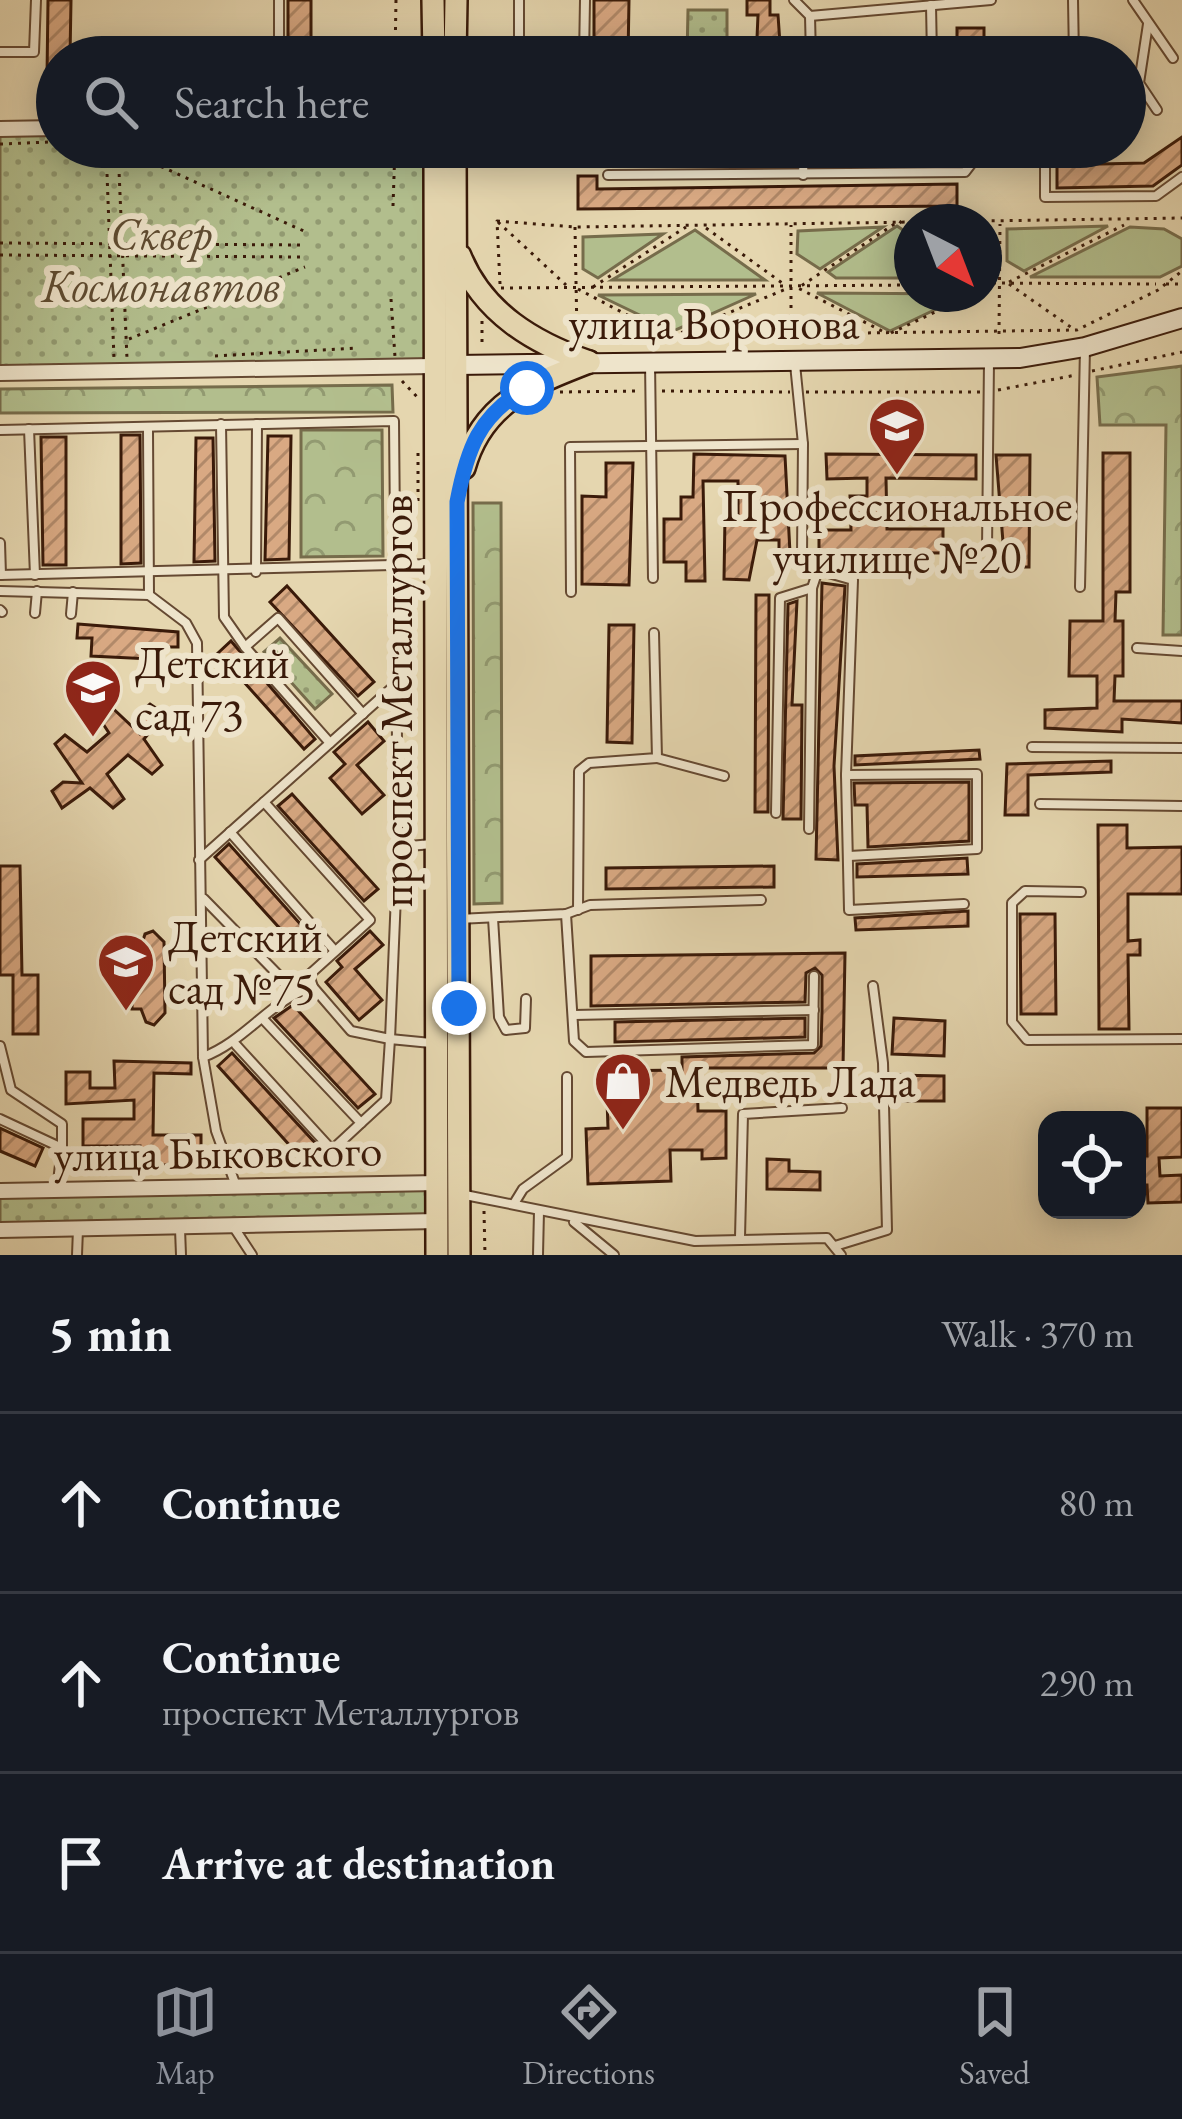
<!DOCTYPE html>
<html lang="en">
<head>
<meta charset="utf-8">
<style>
  :root { --surface:#171b24; --page:#20242c; --text:#f1f3f6; --muted:#9ea1a6; --line:#363941; --accent:#8c9099 }
  body { margin:0; font-family:"EB Garamond",serif; background:var(--page); color:var(--text) }
  .controls { position:absolute; right:36px; bottom:36px; display:grid; overflow:hidden; border-radius:24px; box-shadow:0 6px 30px #0003 }
  .controls button { width:108px; height:108px; display:grid; place-items:center; padding:0; border:0; border-bottom:3px solid var(--line); background:var(--surface); color:var(--text); font:60px sans-serif }
  .compass { position:absolute; left:894px; top:204px; width:108px; height:108px; border-radius:50%; background:var(--surface); box-shadow:0 6px 30px #0003; rotate:138deg }
  .stop { position:absolute; width:36px; height:36px; margin:-27px; border:9px solid #1a73e8; border-radius:50%; background:#fff }
  .stop.end { background:#1a73e8; border-color:#fff; box-shadow:0 3px 12px #0008 }
  .list { margin:0; padding:0; list-style:none }
  h2 { display:flex; justify-content:space-between; align-items:center; height:156px; margin:0; padding:0 48px; font-size:51px }
  h2 small { font-size:39px; font-weight:400; color:var(--muted) }
  .list li { display:grid; grid-template-columns:78px 1fr auto; gap:36px; align-items:center; box-sizing:border-box; height:180px; padding:0 48px; border-top:3px solid var(--line) }
  .list b { display:block; font-size:45px; white-space:nowrap }
  .list p { margin:0; font-size:39px; white-space:nowrap; color:var(--muted) }
  .list em { font-size:39px; font-style:normal; color:var(--muted) }
  .icon { flex:none; width:66px; height:66px; fill:none; stroke:currentColor; stroke-width:2; stroke-linecap:round; stroke-linejoin:round }
  .map { position:relative; flex:none; width:1182px; height:1255px; overflow:hidden }
  .search { position:absolute; background:var(--surface); box-shadow:0 6px 30px #0003; left:36px; right:36px; top:36px; height:132px; display:flex; align-items:center; gap:30px; box-sizing:border-box; padding:0 42px; border-radius:66px; color:var(--muted); font-size:45px }
  .sheet { height:696px; background:var(--surface) }
  nav { display:flex; justify-content:space-around; align-items:center; box-sizing:border-box; height:168px; border-top:3px solid var(--line); background:var(--surface); font-size:33px; color:var(--muted) }
  nav a { display:grid; justify-items:center; gap:6px }
  nav .on { color:var(--accent) }
  .map>svg:first-child { display:block }
</style>
</head>
<body>
<div class="map">
<svg width="1182" height="1255" viewBox="0 0 1182 1255">
  <defs>
    <pattern id="forest-crowns" width="20" height="18" patternUnits="userSpaceOnUse" patternTransform="scale(3)"><rect width="20" height="18" fill="#b2be8d"/><path d="M2 6a3 3 0 1 1 6 0M12 15a3 3 0 1 1 6 0" fill="none" stroke="#929a71"/></pattern>
    <pattern id="park-dots" width="8" height="8" patternUnits="userSpaceOnUse" patternTransform="scale(3)"><rect width="8" height="8" fill="#b2be8d"/><path d="M2 2h.1M6 6h.1" fill="none" stroke="#929a71" stroke-width="1.8" stroke-linecap="round"/></pattern>
    <pattern id="building-hatch" width="6" height="6" patternUnits="userSpaceOnUse" patternTransform="scale(3)"><rect width="6" height="6" fill="#d9a983"/><path d="M-1 1l2-2M0 6l6-6M5 7l2-2" fill="none" stroke="#b18969"/></pattern>
  </defs>
  <rect width="100%" height="100%" fill="#e5d6af"/>
  <filter id="stains"><feTurbulence type="fractalNoise" baseFrequency=".00167" numOctaves="4"/><feColorMatrix values="0 0 0 0 .2 0 0 0 0 .09 0 0 0 0 .02 0 0 0 .5 -.17"/></filter>
  <radialGradient id="worn" r=".72"><stop offset=".6" stop-color="#630" stop-opacity="0"/><stop offset="1" stop-color="#630" stop-opacity=".3"/></radialGradient>
  <!-- green -->
  <g fill="#b2be8d" stroke="#766c4b" stroke-width="3">
    <polygon points="897,226 912,236 912,278 836,278 828,272"/>
    <polygon points="1108,226 1024,271 1007,261 1007,229"/>
    <polygon points="883,227 820,269 797,254 798,231"/>
    <polygon points="1130,227 1164,229 1182,239 1182,266 1160,277 1030,277"/>
    <polygon points="695,230 765,280 612,280"/>
    <polygon points="663,234 598,278 583,269 583,237"/>
    <polygon points="817,293 968,294 890,331"/>
    <polygon points="756,294 673,331 598,295"/>
  </g>
  <!-- forest -->
  <g fill="url(#forest-crowns)" stroke="#766c4b" stroke-width="3">
    <polygon points="1182,366 1182,635 1163,635 1166,425 1100,425 1097,377"/>
    <polygon points="392,385 393,412 0,413 0,389"/>
    <polygon points="301,430 382,430 383,556 301,557"/>
    <polygon points="473,503 501,503 502,903 474,904"/>
  </g>
  <!-- park -->
  <g fill="url(#park-dots)" stroke="#766c4b" stroke-width="3">
    <polygon points="688,10 727,10 727,57 687,57"/>
    <polygon points="57,128 57,147 435,147 432,366 0,373 0,129"/>
    <polygon points="280,638 332,694 315,709 264,652"/>
    <polygon points="438,1183 437,1221 0,1230 0,1191"/>
  </g>
  <!-- building -->
  <g fill="url(#building-hatch)" stroke="#3a1a09" stroke-width="3">
    <polygon points="48,0 71,0 70,57 57,57 57,77 47,77"/>
    <rect x="288" y="0" width="23" height="57"/>
    <polygon points="594,0 629,0 628,57 594,57"/>
    <polygon points="747,0 770,0 770,15 778,15 780,44 771,44 771,57 748,57 748,38 757,38 758,15 747,15"/>
    <rect x="957" y="28" width="27" height="29"/>
    <polygon points="1182,137 1182,165 1153,186 1057,188 1057,165 1144,163"/>
    <polygon points="578,176 597,176 597,189 957,184 957,206 578,209"/>
    <polygon points="121,435 140,435 141,563 121,564"/>
    <polygon points="268,436 291,436 289,559 265,560"/>
    <polygon points="41,437 66,437 66,565 43,565"/>
    <polygon points="196,438 213,438 215,561 194,562"/>
    <polygon points="1103,453 1130,453 1130,592 1116,592 1115,621 1123,621 1123,676 1115,676 1114,701 1182,701 1182,723 1122,719 1122,732 1045,728 1045,710 1097,708 1097,676 1069,676 1070,621 1103,621"/>
    <polygon points="694,454 785,456 790,553 779,553 779,540 757,540 749,580 724,579 725,516 738,517 738,481 703,481 705,581 686,581 686,562 664,562 664,519 681,519 681,497 693,497"/>
    <polygon points="826,454 976,455 976,479 886,478 887,529 943,529 943,553 819,552 819,530 851,530 850,496 867,496 867,478 827,479"/>
    <polygon points="996,455 1030,455 1029,567 1005,567"/>
    <polygon points="606,463 633,463 629,585 582,584 582,496 606,497"/>
    <polygon points="822,583 845,586 834,766 838,860 816,859"/>
    <polygon points="287,586 374,682 358,696 270,602"/>
    <polygon points="756,595 769,595 768,812 755,812"/>
    <polygon points="797,601 792,705 802,705 801,819 783,819 788,604"/>
    <polygon points="78,624 178,632 178,647 151,647 150,659 91,656 92,638 77,638"/>
    <polygon points="609,625 634,625 632,743 607,742"/>
    <polygon points="231,641 315,739 304,749 218,653"/>
    <polygon points="104,700 139,733 139,713 150,704 165,714 144,739 162,765 152,774 128,755 107,774 124,799 113,808 90,788 62,808 52,791 63,782 82,783 55,744 65,735 87,752 109,733 94,710"/>
    <polygon points="368,722 384,741 357,765 384,795 362,814 330,778 345,764 334,752"/>
    <polygon points="979,750 980,759 855,765 855,756"/>
    <polygon points="1111,761 1111,772 1028,775 1028,815 1005,815 1007,764"/>
    <polygon points="969,782 969,841 868,847 867,805 855,805 854,783"/>
    <polygon points="292,794 378,889 364,901 278,806"/>
    <polygon points="1098,825 1127,825 1127,848 1182,847 1182,894 1128,894 1128,941 1140,940 1140,955 1128,955 1129,1029 1099,1029"/>
    <polygon points="229,844 318,944 305,956 215,857"/>
    <polygon points="967,858 968,874 857,877 857,864"/>
    <polygon points="0,866 20,866 22,975 38,975 38,1034 13,1034 13,975 0,975"/>
    <polygon points="774,866 774,887 606,889 606,868"/>
    <polygon points="968,911 968,926 856,930 855,918"/>
    <polygon points="1020,914 1055,914 1056,1014 1021,1014"/>
    <polygon points="153,931 164,942 165,1013 154,1025 146,1022 141,1009 132,1009 132,991 121,989 114,979 120,968 132,966 131,947 141,947 145,934"/>
    <polygon points="370,931 383,945 355,969 382,1000 359,1020 326,982 342,967 337,961"/>
    <polygon points="845,953 843,1068 697,1068 698,1111 726,1111 726,1158 702,1159 702,1150 670,1150 671,1181 588,1184 586,1129 608,1128 606,1071 682,1070 682,1057 814,1053 821,1046 822,1011 822,975 815,968 806,973 805,1002 591,1006 591,956"/>
    <polygon points="293,1005 375,1094 358,1108 274,1018"/>
    <polygon points="805,1018 805,1037 615,1042 615,1022"/>
    <polygon points="894,1018 945,1021 944,1056 892,1054"/>
    <polygon points="232,1053 317,1145 302,1159 218,1066"/>
    <polygon points="114,1061 191,1063 191,1074 154,1073 153,1135 201,1135 201,1165 140,1165 140,1146 83,1146 83,1119 134,1119 134,1100 66,1104 66,1072 90,1072 90,1088 115,1088"/>
    <polygon points="892,1075 944,1076 944,1101 892,1101"/>
    <polygon points="1147,1108 1182,1108 1182,1157 1159,1158 1160,1176 1182,1175 1182,1202 1148,1203 1147,1185 1137,1185 1137,1156 1147,1156"/>
    <polygon points="0,1128 43,1148 35,1166 0,1151"/>
    <polygon points="767,1159 789,1160 789,1171 820,1172 820,1190 767,1189"/>
  </g>
  <g fill="none" stroke-linecap="round" stroke-linejoin="round">
    <!-- service casing -->
    <g stroke="#654932" stroke-width="12">
      <g id="service">
        <polyline points="794,0 810,16 811,57"/>
        <polyline points="1073,0 1074,57"/>
        <polyline points="1133,0 1173,58"/>
        <polyline points="931,5 932,57"/>
        <polyline points="810,16 991,0"/>
        <polyline points="1148,24 1139,83 1157,110"/>
        <polyline points="156,49 279,48 279,0"/>
        <polyline points="0,52 34,52 36,0"/>
        <polyline points="519,57 519,0"/>
        <polyline points="584,57 585,0"/>
        <polyline points="572,147 605,153"/>
        <polyline points="1045,151 1045,197 1156,196 1182,177"/>
        <polyline points="608,175 965,172 978,155 1064,147"/>
        <polyline points="803,175 804,147"/>
        <polyline points="650,363 653,578"/>
        <polyline points="795,364 803,444 802,556 818,570 853,580 846,775 849,910 964,904"/>
        <polyline points="221,424 224,617 245,647"/>
        <polyline points="29,429 35,575"/>
        <polyline points="0,430 394,421 398,847 390,1039 351,1031 313,987"/>
        <polyline points="0,543 1,575"/>
        <polyline points="987,549 989,361"/>
        <polyline points="256,572 257,424"/>
        <polyline points="0,575 432,564"/>
        <polyline points="1080,587 1085,348"/>
        <polyline points="0,591 149,595 148,430"/>
        <polyline points="571,592 570,447 803,444"/>
        <polyline points="149,595 186,623 197,643 203,1057 216,1131 236,1186"/>
        <polyline points="0,610 2,612"/>
        <polyline points="35,613 37,591"/>
        <polyline points="71,614 73,592"/>
        <polyline points="1137,648 1182,651"/>
        <polyline points="330,743 245,647 278,618 363,714"/>
        <polyline points="1032,747 1182,748"/>
        <polyline points="657,758 724,776"/>
        <polyline points="846,775 977,774 977,849 849,856"/>
        <polyline points="1040,804 1182,806"/>
        <polyline points="776,813 780,598 812,588"/>
        <polyline points="809,829 812,588 818,570"/>
        <polyline points="230,832 335,951"/>
        <polyline points="398,847 432,844"/>
        <polyline points="199,860 394,686"/>
        <polyline points="1081,892 1025,891 1012,903 1012,1022 1027,1040 1182,1039"/>
        <polyline points="204,899 295,992"/>
        <polyline points="578,910 579,771 589,763 657,758 654,633"/>
        <polyline points="566,914 574,1041 586,1052 813,1045 814,976"/>
        <polyline points="493,918 499,1017 506,1030 525,1028 526,999"/>
        <polyline points="458,919 566,914 590,905 761,900"/>
        <polyline points="574,1015 814,1010"/>
        <polyline points="236,1045 332,1150 361,1123 263,1019"/>
        <polyline points="0,1046 11,1090 62,1124 62,1148"/>
        <path d="M203,1057C246,1041 271,999 313,987L309,975L370,920L264,802"/>
        <polyline points="0,1119 62,1148 57,1190"/>
        <polyline points="361,1123 386,1100 390,1039 431,1043"/>
        <polyline points="60,1159 129,1158"/>
        <polyline points="460,1194 695,1241 827,1238 841,1255"/>
        <polyline points="515,1202 523,1189 567,1157 567,1077"/>
        <polyline points="574,1222 614,1255"/>
        <polyline points="233,1226 252,1255"/>
        <polyline points="180,1229 181,1255"/>
        <polyline points="740,1237 743,1114 842,1108"/>
        <polyline points="835,1246 887,1230 883,1063 873,986"/>
        <polyline points="77,1255 78,1229"/>
        <polyline points="538,1255 539,1211"/>
      </g>
    </g>
    <!-- minor casing -->
    <g stroke="#654932" stroke-width="18">
      <g id="minor">
        <polyline points="0,129 57,128"/>
        <polyline points="0,373 432,366"/>
        <polyline points="0,1191 438,1183"/>
        <polyline points="0,1230 437,1221"/>
      </g>
    </g>
    <!-- secondary casing -->
    <g stroke="#3a1a09" stroke-width="22">
      <polyline id="secondary" points="456,365 1020,358 1085,347 1182,318"/>
    </g>
    <!-- primary casing -->
    <g stroke="#3a1a09" stroke-width="26">
      <g id="primary">
        <polyline points="433,0 434,57"/>
        <polyline points="455,57 456,0"/>
        <polyline points="435,147 437,1255"/>
        <polyline points="455,147 459,1255"/>
        <path d="M460,256C483,313 534,343 589,362"/>
        <path d="M464,468C482,403 530,385 589,362"/>
      </g>
    </g>
    <!-- path -->
    <g stroke="#3a1a09" stroke-width="3" stroke-dasharray="3 6" stroke-linecap="butt">
      <polyline points="395,57 396,0"/>
      <polyline points="0,144 49,142"/>
      <polyline points="106,147 114,359"/>
      <polyline points="118,147 127,359"/>
      <polyline points="120,148 306,232"/>
      <polyline points="393,206 395,147"/>
      <polyline points="498,222 566,285"/>
      <polyline points="575,227 577,335"/>
      <polyline points="706,228 785,285"/>
      <polyline points="0,243 304,245"/>
      <polyline points="0,255 303,257"/>
      <polyline points="1009,282 1124,225"/>
      <polyline points="984,283 1156,284"/>
      <polyline points="500,284 497,221 575,227 1182,218"/>
      <polyline points="1009,284 1075,330"/>
      <polyline points="1166,284 1182,284"/>
      <polyline points="593,287 686,227"/>
      <polyline points="501,288 912,285"/>
      <polyline points="578,289 665,335"/>
      <polyline points="984,289 994,284"/>
      <polyline points="391,299 395,357"/>
      <polyline points="482,321 482,347"/>
      <polyline points="882,331 798,288 899,221 912,230"/>
      <polyline points="891,333 973,294"/>
      <polyline points="999,334 1000,224"/>
      <polyline points="791,335 791,225"/>
      <polyline points="673,336 786,289"/>
      <polyline points="571,337 1077,330 1158,290 1182,271"/>
      <polyline points="129,339 305,267"/>
      <polyline points="215,356 357,348"/>
      <polyline points="1092,371 1182,352"/>
      <polyline points="402,381 420,400"/>
      <polyline points="998,390 1076,375"/>
      <polyline points="662,391 790,392"/>
      <polyline points="560,392 640,391"/>
      <polyline points="806,392 982,392"/>
      <polyline points="418,453 418,503"/>
      <polyline points="484,1211 485,1255"/>
    </g>
    <!-- service -->
    <use href="#service" stroke="#eee4cb" stroke-width="8"/>
    <!-- minor -->
    <use href="#minor" stroke="#eee4cb" stroke-width="14"/>
    <!-- secondary -->
    <use href="#secondary" stroke="#eee4cb" stroke-width="18"/>
    <!-- primary -->
    <use href="#primary" stroke="#e5d6af" stroke-width="21"/>
  </g>
  <g fill="none" stroke-linecap="round" stroke-linejoin="round">
    <!-- route -->
    <path stroke="#1a73e8" stroke-width="15" d="M459,1008L457,502C467,449 479,415 527,388"/>
  </g>
  <!-- icons -->
  <defs>
    <g id="university-pin" transform="scale(3)"><path d="M0 17L-7.5 6A9.5 9.5 0 1 1 7.5 6Z" fill="#8f2418" stroke="#eee4cb"/><path d="M0-5L7-2L0 1L-7-2ZM-4 1L0 2.5L4 1V4Q0 6-4 4Z" fill="#fff"/></g>
    <g id="school-pin" transform="scale(3)"><path d="M0 17L-7.5 6A9.5 9.5 0 1 1 7.5 6Z" fill="#8f2418" stroke="#eee4cb"/><path d="M0-5L7-2L0 1L-7-2ZM-4 1L0 2.5L4 1V4Q0 6-4 4Z" fill="#fff"/></g>
    <g id="shop-pin" transform="scale(3)"><path d="M0 17L-7.5 6A9.5 9.5 0 1 1 7.5 6Z" fill="#8f2418" stroke="#eee4cb"/><path d="M-5-2.5h2.3a2.7 3.5 0 0 1 5.4 0H5L5.5 6h-11ZM-1.5-2.5h3a1.5 2.3 0 0 0-3 0Z" fill="#fff"/></g>
  </defs>
  <g fill-rule="evenodd">
    <use href="#university-pin" x="897" y="426"/>
    <use href="#school-pin" x="93" y="688"/>
    <use href="#school-pin" x="126" y="962"/>
    <use href="#shop-pin" x="623" y="1081"/>
  </g>
  <g text-anchor="middle" dominant-baseline="central" stroke-width="12" stroke-linejoin="round" paint-order="stroke">
    <!-- park labels -->
    <g font-size="45" font-style="italic" fill="#5e4b31" stroke="#eee4cb">
      <text x="161" y="233">Сквер<tspan x="161" dy="52">Космонавтов</tspan></text>
    </g>
    <!-- street labels -->
    <g font-size="45" fill="#3a1a09" stroke="#eee4cb">
      <text x="714" y="323">улица Воронова</text>
      <text transform="translate(396 701) rotate(-90)">проспект Металлургов</text>
      <text transform="translate(218 1152) rotate(-1)">улица Быковского</text>
    </g>
    <!-- poi labels -->
    <g font-size="45" fill="#3a1a09" stroke="#eee4cb" text-anchor="start">
      <text x="897" y="505" text-anchor="middle">Профессиональное<tspan x="897" dy="52">училище №20</tspan></text>
      <text x="135" y="662">Детский<tspan x="135" dy="52">сад 73</tspan></text>
      <text x="168" y="936">Детский<tspan x="168" dy="52">сад №75</tspan></text>
      <text x="665" y="1081">Медведь Лада</text>
    </g>
  </g>
  <rect width="100%" height="100%" filter="url(#stains)"/>
  <rect width="100%" height="100%" fill="url(#worn)"/>
</svg>
<div class="controls">
<button><svg class="icon" aria-label="locate" viewBox="0 0 24 24"><circle cx="12" cy="12" r="6"/><path d="M12 2v4M12 18v4M2 12h4M18 12h4"/></svg></button>
</div>
<svg class="compass" viewBox="-18 -18 36 36"><path d="M0-13l5 13h-10z" fill="#e53935"/><path d="M0 13l5-13h-10z" fill="#9ea1a6"/></svg>
<div class="stop" style="left:527px;top:388px"></div>
<div class="stop end" style="left:459px;top:1008px"></div>
<div class="search"><svg class="icon" aria-label="search" viewBox="0 0 24 24"><circle cx="10" cy="10" r="6"/><path d="M15 15l6 6"/></svg>Search here</div>
</div>
<section class="sheet">
<h2>5 min<small>Walk · 370 m</small></h2>
<ul class="list">
<li><svg class="icon" aria-label="ahead" viewBox="0 0 24 24"><path d="M12 20V5M6 11l6-6 6 6"/></svg><div><b>Continue</b></div><em>80 m</em></li>
<li><svg class="icon" aria-label="ahead" viewBox="0 0 24 24"><path d="M12 20V5M6 11l6-6 6 6"/></svg><div><b>Continue</b><p>проспект Металлургов</p></div><em>290 m</em></li>
<li><svg class="icon" aria-label="arrive" viewBox="0 0 24 24"><path d="M6 21V4h12l-3 4 3 4H6"/></svg><div><b>Arrive at destination</b></div></li>
</ul>
</section>
<nav>
<a class="on"><svg class="icon" aria-label="map" viewBox="0 0 24 24"><path d="M3 6l6-2 6 2 6-2v14l-6 2-6-2-6 2zM9 4v14M15 6v14"/></svg>Map</a>
<a><svg class="icon" aria-label="directions" viewBox="0 0 24 24"><path d="M12 3l9 9-9 9-9-9zM9 14v-3h6M13 9l2 2-2 2"/></svg>Directions</a>
<a><svg class="icon" aria-label="saved" viewBox="0 0 24 24"><path d="M7 4h10v16l-5-4-5 4z"/></svg>Saved</a>
</nav>
</body>
</html>
